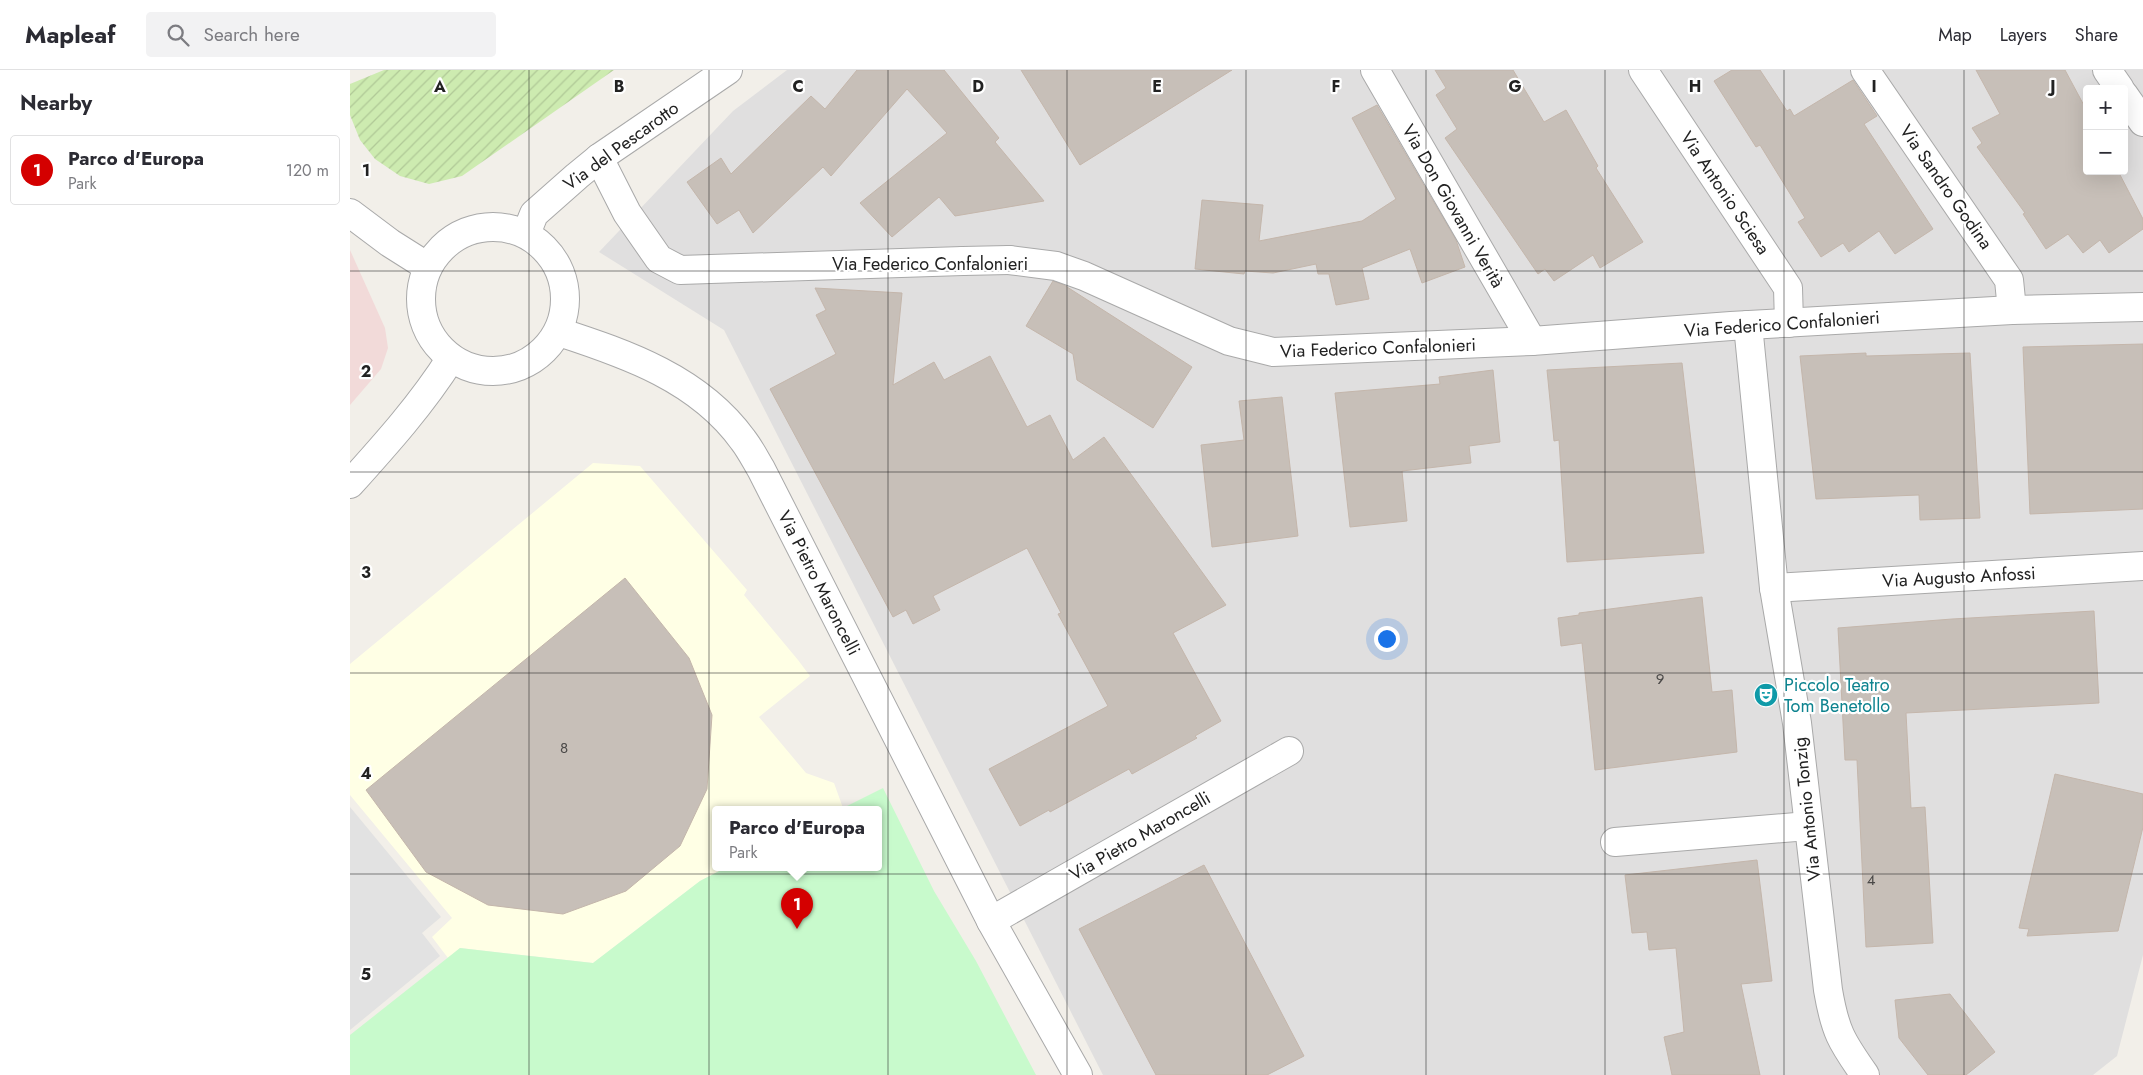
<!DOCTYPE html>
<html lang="en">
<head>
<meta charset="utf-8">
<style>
  :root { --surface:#fff; --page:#f2f2f3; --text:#2b2b33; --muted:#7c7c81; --line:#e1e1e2; --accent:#d40000 }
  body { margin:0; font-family:Jost,sans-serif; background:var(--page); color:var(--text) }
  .controls { position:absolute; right:15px; top:15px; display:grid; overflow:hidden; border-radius:5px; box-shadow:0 5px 20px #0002 }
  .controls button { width:45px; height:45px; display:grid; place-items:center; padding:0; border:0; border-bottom:1px solid var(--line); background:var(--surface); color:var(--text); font:25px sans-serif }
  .you { position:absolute; left:1036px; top:568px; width:18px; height:18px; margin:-12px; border:4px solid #fff; border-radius:50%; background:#1a73e8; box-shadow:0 0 0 8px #1a73e833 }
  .badge { display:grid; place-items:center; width:32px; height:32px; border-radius:50%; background:var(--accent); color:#fff; font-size:16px; font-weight:700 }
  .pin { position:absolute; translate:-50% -41px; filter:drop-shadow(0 1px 2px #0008) }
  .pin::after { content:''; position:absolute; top:26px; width:18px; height:15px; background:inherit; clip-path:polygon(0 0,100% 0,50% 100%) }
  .popup { position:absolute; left:362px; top:736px; width:170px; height:65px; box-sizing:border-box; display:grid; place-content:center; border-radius:5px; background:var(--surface); filter:drop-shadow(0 1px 4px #0005); font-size:16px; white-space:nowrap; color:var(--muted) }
  .popup b { font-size:19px; color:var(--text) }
  .popup::after { content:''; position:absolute; left:50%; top:100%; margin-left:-10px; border:10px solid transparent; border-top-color:var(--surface) }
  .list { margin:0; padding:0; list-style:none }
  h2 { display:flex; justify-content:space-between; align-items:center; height:65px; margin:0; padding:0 20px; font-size:21px }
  h2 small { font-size:16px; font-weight:400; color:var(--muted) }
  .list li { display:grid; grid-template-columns:32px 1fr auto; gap:15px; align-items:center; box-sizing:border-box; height:70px; margin:0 10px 10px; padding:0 10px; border:1px solid var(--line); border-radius:5px }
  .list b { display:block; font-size:19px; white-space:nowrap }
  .list p { margin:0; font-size:16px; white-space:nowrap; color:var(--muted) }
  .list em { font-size:16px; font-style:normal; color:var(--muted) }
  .icon { flex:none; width:28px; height:28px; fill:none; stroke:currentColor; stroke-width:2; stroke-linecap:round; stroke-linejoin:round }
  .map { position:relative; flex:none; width:1793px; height:1005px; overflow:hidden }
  header { display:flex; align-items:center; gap:30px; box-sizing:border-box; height:70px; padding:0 25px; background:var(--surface); border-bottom:1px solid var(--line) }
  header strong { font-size:24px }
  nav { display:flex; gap:28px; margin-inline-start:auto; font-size:18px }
  .search { width:350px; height:45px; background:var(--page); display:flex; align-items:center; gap:12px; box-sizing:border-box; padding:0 18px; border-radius:5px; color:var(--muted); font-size:19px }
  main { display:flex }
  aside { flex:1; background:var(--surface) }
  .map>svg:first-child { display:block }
</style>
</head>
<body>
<header>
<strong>Mapleaf</strong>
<div class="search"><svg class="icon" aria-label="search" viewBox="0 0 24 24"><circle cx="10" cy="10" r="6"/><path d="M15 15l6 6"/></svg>Search here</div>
<nav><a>Map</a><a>Layers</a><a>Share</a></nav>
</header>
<main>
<aside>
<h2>Nearby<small></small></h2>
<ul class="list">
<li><span class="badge">1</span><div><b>Parco d'Europa</b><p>Park</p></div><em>120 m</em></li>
</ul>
</aside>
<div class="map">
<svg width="1793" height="1005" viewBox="0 0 1793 1005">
  <defs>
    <pattern id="garden-furrows" width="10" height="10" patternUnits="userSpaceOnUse" patternTransform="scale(1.25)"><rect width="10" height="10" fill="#cdebb0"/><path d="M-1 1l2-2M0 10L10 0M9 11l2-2" fill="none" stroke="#b0c997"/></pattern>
  </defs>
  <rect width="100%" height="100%" fill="#f2efe9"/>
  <!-- residential -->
  <path fill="#e0dfdf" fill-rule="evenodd" d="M437,0H1793V885L1767,986L1743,1005H753L374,260L249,182L383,41ZM1737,19H1774V101H1737Z"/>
  <!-- commercial -->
  <polygon fill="#f2dad9" points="0,180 35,258 38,278 31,299 0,335"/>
  <!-- education -->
  <polygon fill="#ffffe5" points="243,393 290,396 397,520 394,525 448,590 460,606 409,647 456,703 484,713 493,738 489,740 366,740 366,798 375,798 350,811 243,893 110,878 98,888 82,867 102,848 0,725 0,594"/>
  <!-- park -->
  <polygon fill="#c8facc" points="533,718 584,821 626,891 686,1005 0,1005 0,965 110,878 243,893 350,811 375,798 528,798 528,740 489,740"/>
  <!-- garden -->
  <polygon fill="url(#garden-furrows)" points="34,0 264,0 112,106 79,114 50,106 25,89 10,70 0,45 0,14"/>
  <!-- parking -->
  <polygon fill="#e2e2e2" points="0,737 91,847 72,863 90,886 0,960"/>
  <!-- building -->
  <g fill="#c7bfb8" stroke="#c4b6ab">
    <polygon points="507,0 594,0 649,68 645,72 694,131 605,146 589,127 542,167 510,133 597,63 557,19 481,106 473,97 403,163 389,140 367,154 337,112 371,88 381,104 461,26 475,39"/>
    <polygon points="671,0 882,0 730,95"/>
    <polygon points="1085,0 1163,0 1194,52 1216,40 1248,96 1246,98 1293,172 1250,198 1243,185 1204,211 1195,199 1188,204 1095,68 1107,59 1086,25 1096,18"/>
    <polygon points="1382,0 1410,0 1437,41 1440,39 1444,46 1503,10 1527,46 1514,54 1583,159 1545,184 1529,161 1499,182 1493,173 1471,187 1448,152 1455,148 1410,75 1406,77 1364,11"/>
    <polygon points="1626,0 1715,0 1737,41 1737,101 1768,101 1793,149 1793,159 1759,183 1750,170 1733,183 1718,164 1696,179 1673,144 1675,143 1627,77 1632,73 1622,58 1650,44"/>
    <polygon points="1027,35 1106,170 1115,197 1072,213 1060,179 1012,198 1019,229 986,235 979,204 968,204 966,194 923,203 895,201 894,204 845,199 852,130 913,135 909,171 1012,151 1046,129 1002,48"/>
    <polygon points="703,211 714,215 842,297 803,358 727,310 723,284 676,256"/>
    <polygon points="465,218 552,223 543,315 584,292 594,310 640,286 677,357 700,345 723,390 754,367 876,535 823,563 871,651 845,666 847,668 782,704 779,699 700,742 699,740 670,756 639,699 758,636 708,544 711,543 677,478 583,526 590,540 563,554 556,540 543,547 420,319 486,284 466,245 476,240"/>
    <polygon points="1793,274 1793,439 1680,444 1673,277"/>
    <polygon points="1516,283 1516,286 1620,283 1630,448 1570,450 1569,425 1466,429 1450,286"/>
    <polygon points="1332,293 1354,483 1217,492 1209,370 1204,371 1197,300"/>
    <polygon points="1143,300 1150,372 1119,376 1121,393 1052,401 1057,451 1000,457 985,323 1090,314 1089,307"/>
    <polygon points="932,327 948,466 862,477 851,375 894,370 889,331"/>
    <polygon points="275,508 339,588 362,645 357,719 330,776 276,821 213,844 138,835 76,802 16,720"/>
    <polygon points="1352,527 1362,622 1382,620 1387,682 1245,700 1232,573 1211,576 1208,548 1229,545 1229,543"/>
    <polygon points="1744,541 1749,633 1556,643 1561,738 1575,737 1583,873 1516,877 1507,690 1495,690 1488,558 1602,549"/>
    <polygon points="1705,704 1793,724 1793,757 1768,861 1677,866 1679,859 1669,858"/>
    <polygon points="1407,790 1422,911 1391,914 1410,1005 1322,1005 1314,967 1334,962 1326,878 1299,880 1297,862 1282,863 1275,805"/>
    <polygon points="854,795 954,986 917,1005 806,1005 729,859"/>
    <polygon points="1600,924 1645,982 1616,1005 1578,1005 1549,968 1545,930"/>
  </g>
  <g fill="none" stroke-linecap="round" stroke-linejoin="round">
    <!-- pedestrian casing -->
    <g stroke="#a9a9a9" stroke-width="30">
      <polyline id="pedestrian" points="613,191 659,190"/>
    </g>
    <!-- minor casing -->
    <g stroke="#a9a9a9" stroke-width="30">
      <g id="minor">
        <polyline points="1025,0 1182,271"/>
        <polyline points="1293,0 1438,218 1439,253"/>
        <polyline points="1515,0 1659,210 1662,240"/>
        <polyline points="1757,0 1770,19"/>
        <polyline points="1774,25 1793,52"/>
        <polyline points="249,88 277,143 309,189 330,200 613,191"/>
        <polyline points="0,143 40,173 78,197"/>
        <circle cx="143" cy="229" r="72"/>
        <polyline points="176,164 184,144 227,106 249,88 378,0"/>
        <polyline points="659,190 706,196 734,206 879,271 923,282 1182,271 1381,256 1662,240 1793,237"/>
        <path d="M1398,255L1424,518L1447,653L1478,920C1485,961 1491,971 1515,1005"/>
        <path d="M209,262C277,284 349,309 393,370C400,379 405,389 411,399L641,851L728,1005"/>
        <path d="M0,414C36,374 72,334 101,288"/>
        <polyline points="1424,518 1793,496"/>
        <polyline points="1265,772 1458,756"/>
        <polyline points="641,851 939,681"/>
      </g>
    </g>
    <!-- pedestrian -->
    <use href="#pedestrian" stroke="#fff" stroke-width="28"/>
    <!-- minor -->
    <use href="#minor" stroke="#fff" stroke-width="28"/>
  </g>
  <!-- grid -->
  <path fill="none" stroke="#222" stroke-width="1" stroke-opacity="0.55" d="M179,0V1005M359,0V1005M538,0V1005M717,0V1005M896,0V1005M1076,0V1005M1255,0V1005M1434,0V1005M1614,0V1005M0,201H1793M0,402H1793M0,603H1793M0,804H1793"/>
  <!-- icons -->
  <defs>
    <g id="theatre-disc" transform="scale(1.25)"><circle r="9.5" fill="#0f9aa8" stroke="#fff"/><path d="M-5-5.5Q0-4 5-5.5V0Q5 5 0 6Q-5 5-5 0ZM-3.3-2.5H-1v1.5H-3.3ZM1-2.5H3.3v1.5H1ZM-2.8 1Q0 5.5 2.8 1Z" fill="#fff"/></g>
  </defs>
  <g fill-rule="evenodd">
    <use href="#theatre-disc" x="1416" y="625"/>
  </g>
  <g text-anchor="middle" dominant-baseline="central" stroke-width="4.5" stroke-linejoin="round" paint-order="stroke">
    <!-- number labels -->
    <g font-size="15" fill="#4b4948">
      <text x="1310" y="609">9</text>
      <text x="214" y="678">8</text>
      <text x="1521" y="810">4</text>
    </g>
    <!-- street labels -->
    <g font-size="18" fill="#222" stroke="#fff">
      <text transform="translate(271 76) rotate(-36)">Via del Pescarotto</text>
      <text transform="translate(1596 117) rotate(55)">Via Sandro Godina</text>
      <text transform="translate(1375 123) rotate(56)">Via Antonio Sciesa</text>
      <text transform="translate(1103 136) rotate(60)">Via Don Giovanni Verità</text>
      <text x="580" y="194">Via Federico Confalonieri</text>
      <text transform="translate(1432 254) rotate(-4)">Via Federico Confalonieri</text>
      <text transform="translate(1028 278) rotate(-2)">Via Federico Confalonieri</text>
      <text transform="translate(1609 507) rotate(-3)">Via Augusto Anfossi</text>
      <text transform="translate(469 513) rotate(63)">Via Pietro Maroncelli</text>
      <text transform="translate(1457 739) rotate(-96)">Via Antonio Tonzig</text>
      <text transform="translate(790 766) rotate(-30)">Via Pietro Maroncelli</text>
    </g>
    <!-- culture labels -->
    <g font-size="18" fill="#0d838f" stroke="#fff" text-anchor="start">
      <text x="1434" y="615">Piccolo Teatro<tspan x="1434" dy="21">Tom Benetollo</tspan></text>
    </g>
  </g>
  <g font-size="16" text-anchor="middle" font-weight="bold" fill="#222" stroke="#fff" stroke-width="4.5" stroke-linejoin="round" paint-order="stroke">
    <text x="90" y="22">A</text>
    <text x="269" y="22">B</text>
    <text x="448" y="22">C</text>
    <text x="628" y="22">D</text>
    <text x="807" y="22">E</text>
    <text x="986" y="22">F</text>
    <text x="1165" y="22">G</text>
    <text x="1345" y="22">H</text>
    <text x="1524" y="22">I</text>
    <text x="1703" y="22">J</text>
    <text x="16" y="106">1</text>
    <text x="16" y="307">2</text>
    <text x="16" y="508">3</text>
    <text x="16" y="709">4</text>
    <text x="16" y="910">5</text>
  </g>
</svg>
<div class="controls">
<button>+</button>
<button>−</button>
</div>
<div class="you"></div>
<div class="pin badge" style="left:447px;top:859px">1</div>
<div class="popup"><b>Parco d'Europa</b>Park</div>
</div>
</main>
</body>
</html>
